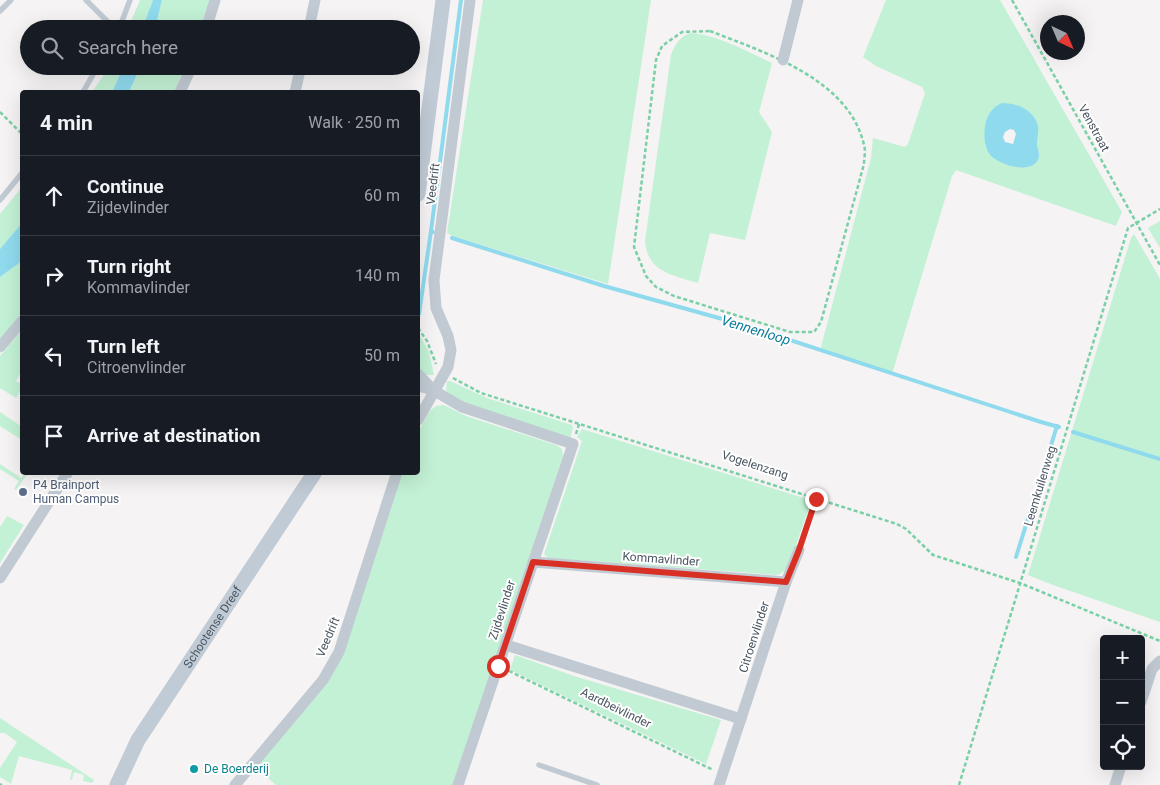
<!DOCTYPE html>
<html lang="en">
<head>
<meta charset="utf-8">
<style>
  :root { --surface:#171b24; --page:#242831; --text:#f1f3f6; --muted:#9ea1a6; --line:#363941 }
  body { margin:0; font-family:Roboto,sans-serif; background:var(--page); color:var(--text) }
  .controls { position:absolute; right:15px; bottom:15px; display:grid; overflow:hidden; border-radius:5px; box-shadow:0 5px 20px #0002 }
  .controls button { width:45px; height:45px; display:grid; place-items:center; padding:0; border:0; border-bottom:1px solid var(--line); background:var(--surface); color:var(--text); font:25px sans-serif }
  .compass { position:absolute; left:1040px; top:15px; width:45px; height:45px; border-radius:50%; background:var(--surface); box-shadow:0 5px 20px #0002; rotate:136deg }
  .stop { position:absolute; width:15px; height:15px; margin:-11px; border:4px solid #d93025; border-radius:50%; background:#fff }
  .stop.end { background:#d93025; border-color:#fff; box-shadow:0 1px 5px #0008 }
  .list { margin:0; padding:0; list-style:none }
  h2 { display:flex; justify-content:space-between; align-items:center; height:65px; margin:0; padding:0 20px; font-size:21px }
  h2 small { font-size:16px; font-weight:400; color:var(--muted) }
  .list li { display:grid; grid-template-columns:32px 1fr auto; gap:15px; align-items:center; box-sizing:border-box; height:80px; padding:0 20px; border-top:1px solid var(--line) }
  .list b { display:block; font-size:19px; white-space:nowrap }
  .list p { margin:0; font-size:16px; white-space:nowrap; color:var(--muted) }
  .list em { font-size:16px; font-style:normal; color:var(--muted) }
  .icon { flex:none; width:28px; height:28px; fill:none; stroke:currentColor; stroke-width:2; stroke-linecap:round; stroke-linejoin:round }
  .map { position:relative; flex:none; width:1160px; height:785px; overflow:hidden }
  .search { position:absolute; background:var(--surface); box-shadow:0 5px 20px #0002; left:20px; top:20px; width:400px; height:55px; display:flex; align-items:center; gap:12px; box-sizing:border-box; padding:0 18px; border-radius:28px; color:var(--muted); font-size:19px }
  .panel { position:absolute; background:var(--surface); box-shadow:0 5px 20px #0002; left:20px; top:90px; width:400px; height:385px; border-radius:5px }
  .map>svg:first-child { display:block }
</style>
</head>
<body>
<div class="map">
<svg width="1160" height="785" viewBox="0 0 1160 785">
  <rect width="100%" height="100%" fill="#f5f3f3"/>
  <!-- green -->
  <g fill="#c3f1d5" fill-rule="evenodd">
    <polygon points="140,0 153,0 142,29 128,29"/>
    <polygon points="162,0 210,0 200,29 184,29 184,26 177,24 172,29 155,29"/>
    <polygon points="483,0 651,0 608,284 452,236 447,233"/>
    <path d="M886,0H1000L1122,212L1116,226L956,170L952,176L892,374L820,351L871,158L873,138L905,147L908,144L925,93L922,87L876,66L863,57ZM1023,108L1038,126L1037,144L1039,155L1004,164L989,154L985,145Z"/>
    <path d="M690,33C715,34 749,52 772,63L759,112L772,132L745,240L710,233L698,283C673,275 648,273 645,241L671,55C675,45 679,37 690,33Z"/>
    <polygon points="110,66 124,66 112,92 92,92"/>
    <polygon points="141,66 185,66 174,92 129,92"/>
    <polygon points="22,187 22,223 0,249 0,214"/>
    <polygon points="1160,221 1160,248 1148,228"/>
    <polygon points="1134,234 1160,279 1160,622 1053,585 1028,575 1131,238"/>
    <polygon points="22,261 22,313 0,339 0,277"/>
    <polygon points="22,330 22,370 16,381 22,385 22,388 16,398 0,388 0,356"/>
    <polygon points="418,332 429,352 434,375 426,375 418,370"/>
    <polygon points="447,381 450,381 487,398 572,425 573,428 570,439 464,406 448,394 446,390"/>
    <polygon points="444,405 466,416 556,445 562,449 563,456 453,785 276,785 256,768 325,686 402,473 418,472 418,432 430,411 436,406"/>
    <polygon points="0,412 22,427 22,440 0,426"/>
    <path d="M582,429L807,499L809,503V508L795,548H794C790,558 789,573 776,575L548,558L544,554L582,441L577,437Z"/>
    <polygon points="0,464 21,478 25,473 28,473 16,490 14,489 19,481 0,469"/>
    <polygon points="7,516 24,525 0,563 0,527"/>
    <polygon points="515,655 574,676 721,720 706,764 510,670"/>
    <polygon points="0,718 94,780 92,783 83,781 84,775 74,772 72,780 70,780 72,770 19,756 11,784 0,777 0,768 17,742 5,733 0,733"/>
  </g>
  <!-- water -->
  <g fill="#90daee" fill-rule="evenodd">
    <polygon points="153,0 162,0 155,29 142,29"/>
    <polygon points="124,66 141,66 129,92 112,92"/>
    <path d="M1002,103C1017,103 1034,110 1038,126C1039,131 1037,139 1037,145C1038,148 1039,152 1039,156C1036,177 995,165 988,152C984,144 984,135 985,126C987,115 992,107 1002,103ZM1010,129L1014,130L1016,134L1013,144L1005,142L1003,137L1005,132Z"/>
    <polygon points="22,223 22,261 0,277 0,249"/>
  </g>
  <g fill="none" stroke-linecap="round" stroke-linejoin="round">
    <!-- stream -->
    <g stroke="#90daee" stroke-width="4">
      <polyline points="431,231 461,0"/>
      <polyline points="452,238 604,286 744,325 1041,422 1059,427"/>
      <polyline points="419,314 431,231 433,232"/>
      <polyline points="1073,432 1160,459"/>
      <polyline points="1016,557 1057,426"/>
    </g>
    <!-- path -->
    <g stroke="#7ad0a6" stroke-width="2.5" stroke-dasharray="4 2.5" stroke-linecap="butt">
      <polyline points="1012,0 1160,265"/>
      <path d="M710,31C766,53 849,79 864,145C866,151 864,158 864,164L821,322L814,332H790L674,296L656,287L646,276L634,247L656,60L662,46L682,32Z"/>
      <polyline points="0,112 22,134"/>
      <polyline points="418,328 427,341 436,364"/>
      <polyline points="453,378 481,393 897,524 906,529 933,555 1020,583 1160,641"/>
      <polyline points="576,434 579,424"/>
      <polyline points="802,540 816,499"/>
      <polyline points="509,671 713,770"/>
      <polyline points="0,784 2,785"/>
      <polyline points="959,785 1128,228 1160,209"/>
    </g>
    <!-- lane -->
    <g stroke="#c1cad2" stroke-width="5.5">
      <polyline points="86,0 115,29"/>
      <polyline points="0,11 11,0"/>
      <polyline points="119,29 130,0"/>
      <polyline points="83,92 98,66"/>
      <polyline points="0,200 22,173"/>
      <polyline points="539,765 597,785"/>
    </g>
    <!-- street -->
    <g stroke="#c1cad2" stroke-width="11">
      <polyline points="206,29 215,0"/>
      <polyline points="309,29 315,0"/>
      <polyline points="783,60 798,0"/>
      <polyline points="180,92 192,66"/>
      <polyline points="295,92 301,66"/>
      <polyline points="0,347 22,321"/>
      <polyline points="418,374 433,390"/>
      <polyline points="418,386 433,390 462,407 573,444 458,785"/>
      <polyline points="418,420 448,367 451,350 448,336 436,308 434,280 470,0"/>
      <polyline points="533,562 786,582"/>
      <polyline points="0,578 68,472"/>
      <polyline points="506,645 741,719"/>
      <polyline points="1141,702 1152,669 1160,661"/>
      <polyline points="235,785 323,680 339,652 397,472"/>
      <polyline points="719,785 786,582 799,550"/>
      <polyline points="1115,785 1121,766"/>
    </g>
    <!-- secondary -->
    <g stroke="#c1cbd6" stroke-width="15">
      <polyline points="418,194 443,0"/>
      <path id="s1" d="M117,785L138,740L315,472"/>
    </g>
  </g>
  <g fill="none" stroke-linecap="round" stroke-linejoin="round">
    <!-- route -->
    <polyline stroke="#d93025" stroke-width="6" points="498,666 533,562 786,582 799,550 816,499"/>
  </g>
  <!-- markers -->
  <circle fill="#5c6f8a" stroke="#fff" stroke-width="2" cx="23" cy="492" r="5"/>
  <circle fill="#0f9aa8" stroke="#fff" stroke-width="2" cx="194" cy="769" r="5"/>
  <g text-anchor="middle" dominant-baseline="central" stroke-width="4" stroke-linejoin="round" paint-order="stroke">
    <!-- street labels -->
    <g font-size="12" fill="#4a5661" stroke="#fff">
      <text transform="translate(1094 128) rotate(61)">Venstraat</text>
      <text transform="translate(433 184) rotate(-83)">Veedrift</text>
      <text transform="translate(755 465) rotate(18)">Vogelenzang</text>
      <text transform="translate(1040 486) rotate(-73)">Leemkuilenweg</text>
      <text transform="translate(661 559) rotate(4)">Kommavlinder</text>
      <text transform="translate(502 610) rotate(-72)">Zijdevlinder</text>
      <text stroke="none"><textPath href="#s1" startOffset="185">Schootense Dreef</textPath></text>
      <text transform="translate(328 637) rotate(-67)">Veedrift</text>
      <text transform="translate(754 637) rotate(-72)">Citroenvlinder</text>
      <text transform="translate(616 708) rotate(26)">Aardbeivlinder</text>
    </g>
    <!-- service labels -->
    <g font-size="12" fill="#4e5e75" stroke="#fff" text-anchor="start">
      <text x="33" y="485">P4 Brainport<tspan x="33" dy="14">Human Campus</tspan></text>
    </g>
    <!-- culture labels -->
    <g font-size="12" fill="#0d838f" stroke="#fff" text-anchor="start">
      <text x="204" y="769">De Boerderij</text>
    </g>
    <!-- water labels -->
    <g font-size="14" font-style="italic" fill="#0c7c9b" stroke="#fff">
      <text transform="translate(756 330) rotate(17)">Vennenloop</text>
    </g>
  </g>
</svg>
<div class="controls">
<button>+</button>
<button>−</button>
<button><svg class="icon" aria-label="locate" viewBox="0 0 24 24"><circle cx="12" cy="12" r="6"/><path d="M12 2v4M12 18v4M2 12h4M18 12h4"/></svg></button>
</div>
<svg class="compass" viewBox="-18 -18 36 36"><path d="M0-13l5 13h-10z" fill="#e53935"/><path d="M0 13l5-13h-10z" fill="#9ea1a6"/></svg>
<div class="stop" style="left:498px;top:666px"></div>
<div class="stop end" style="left:816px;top:499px"></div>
<div class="search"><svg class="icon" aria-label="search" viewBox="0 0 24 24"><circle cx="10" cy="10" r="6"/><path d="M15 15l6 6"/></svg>Search here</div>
<section class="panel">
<h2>4 min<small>Walk · 250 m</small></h2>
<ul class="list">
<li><svg class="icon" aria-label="ahead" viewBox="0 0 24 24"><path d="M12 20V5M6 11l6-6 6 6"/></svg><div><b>Continue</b><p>Zijdevlinder</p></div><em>60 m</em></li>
<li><svg class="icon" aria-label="right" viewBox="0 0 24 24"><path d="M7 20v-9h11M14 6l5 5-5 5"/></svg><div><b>Turn right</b><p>Kommavlinder</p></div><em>140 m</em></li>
<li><svg class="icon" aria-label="left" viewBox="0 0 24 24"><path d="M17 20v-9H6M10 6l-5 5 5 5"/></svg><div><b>Turn left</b><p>Citroenvlinder</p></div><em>50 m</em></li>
<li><svg class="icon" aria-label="arrive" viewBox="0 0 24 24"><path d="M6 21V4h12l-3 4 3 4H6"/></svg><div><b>Arrive at destination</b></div></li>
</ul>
</section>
</div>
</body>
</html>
